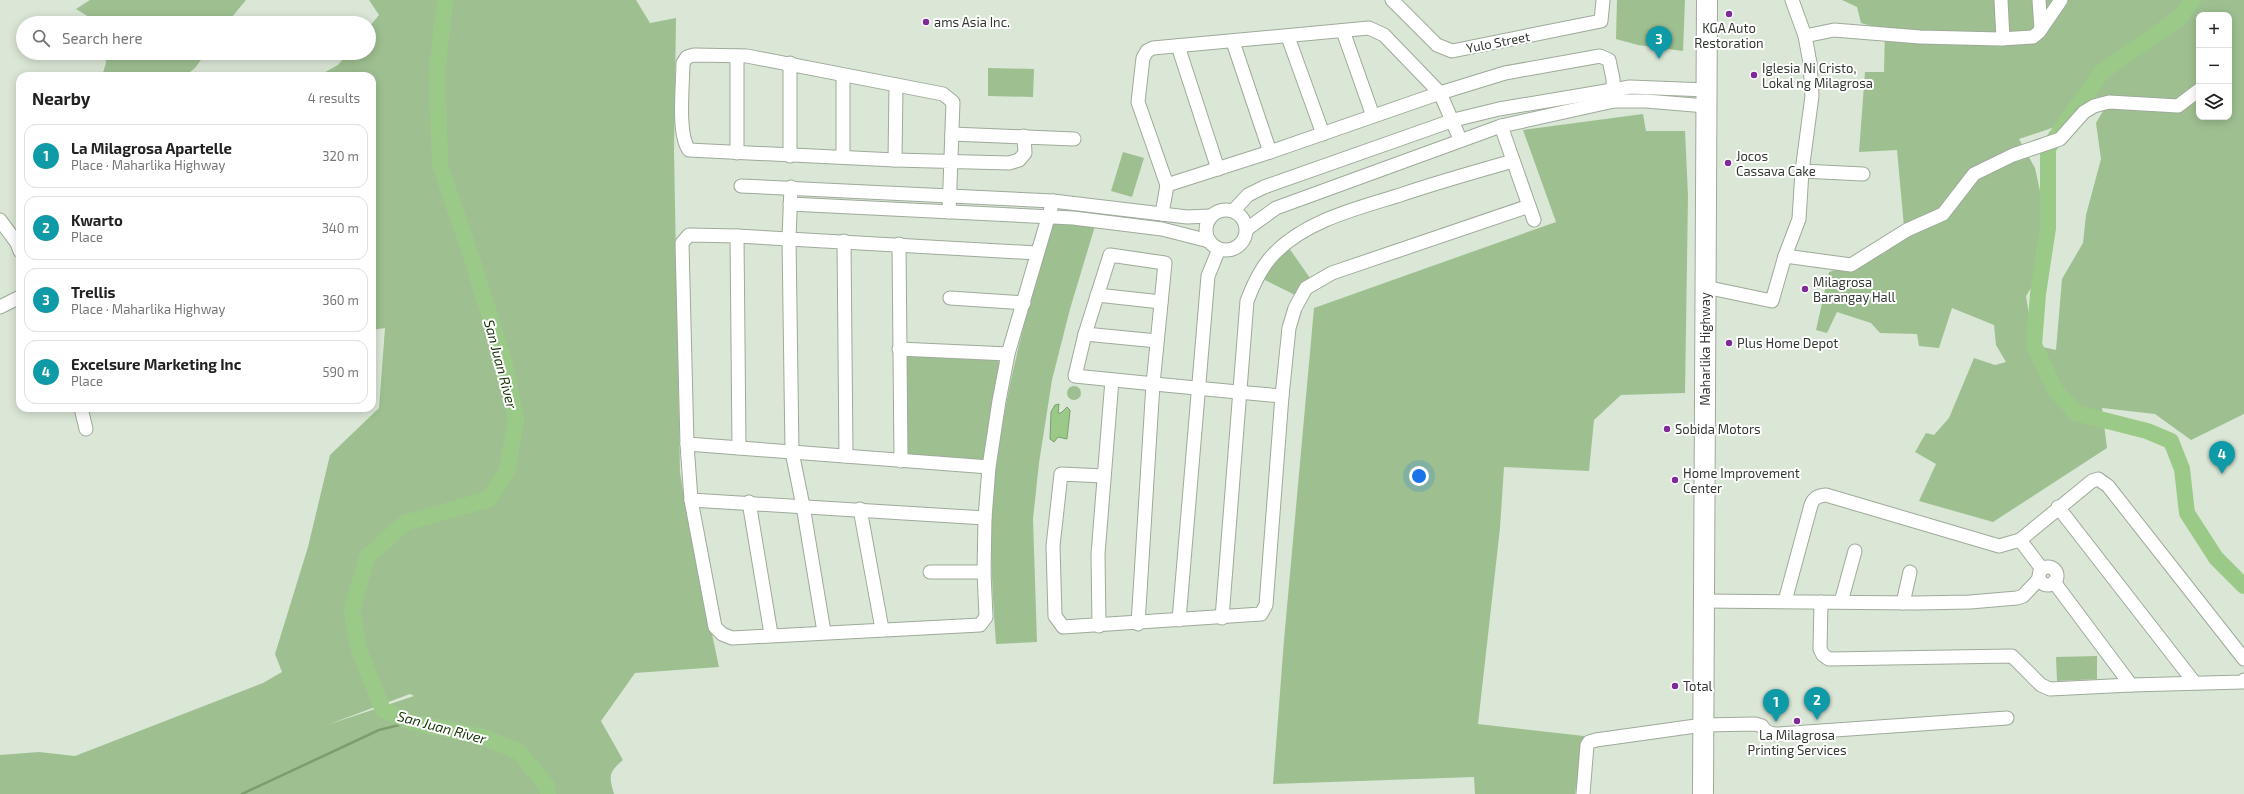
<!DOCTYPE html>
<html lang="en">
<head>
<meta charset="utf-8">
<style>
  :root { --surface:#fff; --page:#f2f2f2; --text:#222; --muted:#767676; --line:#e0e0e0; --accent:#7f2a99 }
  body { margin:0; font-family:"Exo 2",sans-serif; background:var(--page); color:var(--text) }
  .controls { position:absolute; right:12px; top:12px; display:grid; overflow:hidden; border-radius:8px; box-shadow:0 2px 10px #0003 }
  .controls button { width:36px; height:36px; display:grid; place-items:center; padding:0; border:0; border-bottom:1px solid var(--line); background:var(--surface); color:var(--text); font:20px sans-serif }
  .you { position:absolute; left:1419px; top:476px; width:14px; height:14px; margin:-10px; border:3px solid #fff; border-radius:50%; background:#1a73e8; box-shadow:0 0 0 6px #1a73e833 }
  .badge { display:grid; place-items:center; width:26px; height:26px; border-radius:50%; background:var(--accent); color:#fff; font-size:13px; font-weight:700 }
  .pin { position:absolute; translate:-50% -33px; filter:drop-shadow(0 1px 2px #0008) }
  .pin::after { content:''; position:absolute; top:21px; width:14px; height:12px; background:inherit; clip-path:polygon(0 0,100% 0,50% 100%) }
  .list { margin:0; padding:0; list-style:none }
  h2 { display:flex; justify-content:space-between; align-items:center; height:52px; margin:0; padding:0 16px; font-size:17px }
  h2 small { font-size:13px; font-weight:400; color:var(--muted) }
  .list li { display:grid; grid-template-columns:26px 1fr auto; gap:12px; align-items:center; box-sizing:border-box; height:64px; margin:0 8px 8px; padding:0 8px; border:1px solid var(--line); border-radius:12px }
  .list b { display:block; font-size:15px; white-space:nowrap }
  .list p { margin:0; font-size:13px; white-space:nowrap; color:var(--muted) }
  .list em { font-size:13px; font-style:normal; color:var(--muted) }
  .icon { flex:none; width:22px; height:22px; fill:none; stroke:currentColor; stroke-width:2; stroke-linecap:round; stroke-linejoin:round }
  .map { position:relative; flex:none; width:2244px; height:794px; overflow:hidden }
  .search { position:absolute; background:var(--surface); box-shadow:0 2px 10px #0003; left:16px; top:16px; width:360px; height:44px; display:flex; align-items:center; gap:10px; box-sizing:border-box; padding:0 14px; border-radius:22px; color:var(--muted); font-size:15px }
  .panel { position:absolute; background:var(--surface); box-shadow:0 2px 10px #0003; left:16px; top:72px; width:360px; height:340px; border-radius:12px }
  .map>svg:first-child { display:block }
</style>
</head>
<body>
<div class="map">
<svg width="2244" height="794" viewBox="0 0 2244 794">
  <rect width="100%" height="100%" fill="#dae6d6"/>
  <!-- green -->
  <g fill="#9ec091" fill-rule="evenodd">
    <polygon points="90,0 246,0 227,23 99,23 76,9"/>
    <path d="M369,0H636L650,23L676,18L674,151L680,472L687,516L719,667L635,673L601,721L623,760C608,773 609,776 614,794H0V755L39,752L75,756L263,683L282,672L275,654L308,547L330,455L379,408L385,328L372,330V76H318L338,65L348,53H369V27L379,15ZM410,694L414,696L327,725Z"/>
    <polygon points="1617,0 1685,0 1683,51 1638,45 1616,39"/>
    <path d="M1842,0H2244V414L2191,440L2155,414L2102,408L2107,448L1993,522L1919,501L1936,464L1915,452L1926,433L1934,435L1949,418L1974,358L1995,365L2006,362L1996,345L1994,325L1952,308L1939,348L1919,346L1917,334L1880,333L1871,323L1837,312L1827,333L1816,330L1829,272L1883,254L1905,238L1897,150L1859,152L1865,72H1884L1885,30L1861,23L1857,7ZM2199,15H2229V117H2199ZM2108,102L2096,123L2101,159L2086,215L2083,243L2062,279L2056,350L2034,345L2026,296L2042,271L2048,228L2035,168L2019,139L2064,124Z"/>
    <polygon points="105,53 206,53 195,68 185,76 102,76 106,63"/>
    <polygon points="988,68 1034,69 1033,97 988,96"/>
    <polygon points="1643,114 1646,131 1685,131 1688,196 1685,393 1621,395 1594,420 1589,471 1504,467 1500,528 1478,724 1584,736 1575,794 1475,794 1474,777 1273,784 1284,640 1314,308 1556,222 1523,130"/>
    <polygon points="1123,152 1144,158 1132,197 1111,191"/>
    <path d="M1054,219L1095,226L1070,309L1052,380L1039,463L1033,519L1037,642L996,644C993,602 990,560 992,517C997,415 1025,317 1054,219Z"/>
    <polygon points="1289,248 1310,278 1300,287 1295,295 1263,279 1277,259"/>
    <polygon points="907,355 993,358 999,362 1001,367 984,460 980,461 909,457 905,452 903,357"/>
    <circle cx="1074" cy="393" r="7"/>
    <polygon points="2097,656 2097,679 2057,681 2056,657"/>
  </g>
  <!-- water -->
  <path fill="#9bca88" stroke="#7c9e6e" d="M1059,404L1058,413H1061L1067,407L1070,410C1070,414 1067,437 1067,439L1058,437L1054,442L1050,439L1051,412L1055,405Z"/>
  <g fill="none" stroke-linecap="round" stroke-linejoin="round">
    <!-- stream -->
    <polyline stroke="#7c9e6e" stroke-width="2.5" points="242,794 379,730 411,722"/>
    <!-- river -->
    <g stroke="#9bca88" stroke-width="16">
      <polyline points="445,0 437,71 440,165 471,256 505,365 516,420 507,471 489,499 405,523 367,557 352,610 359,650 383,710 411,722 483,737 518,751 547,786 548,794"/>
      <polyline points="2193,0 2179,18 2102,72 2048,148 2048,228 2038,294 2034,345 2055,390 2076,413 2147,431 2171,441 2182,469 2187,513 2216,558 2244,586"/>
    </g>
    <!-- minor casing -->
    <g stroke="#9eaa9a" stroke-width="15">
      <g id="minor">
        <polyline points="1392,0 1437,45 1452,51 1601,21 1603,0"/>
        <polyline points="2001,0 2003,39"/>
        <polyline points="2039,0 2041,29"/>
        <polyline points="1343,31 1373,116"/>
        <polyline points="1805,36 1834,30 1920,37 2000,39 2033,37 2039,32 2061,0"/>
        <polyline points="1288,37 1323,134"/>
        <polyline points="1233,42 1270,152"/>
        <polyline points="1178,46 1218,169"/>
        <polyline points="737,56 737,153"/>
        <polyline points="790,63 790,156"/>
        <polyline points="843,76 843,157"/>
        <polyline points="1501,126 1534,220"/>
        <polyline points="952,134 1074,139"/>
        <polyline points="895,160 896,85"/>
        <polyline points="1802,171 1863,174"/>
        <polyline points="1167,185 1270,152 1440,93 1505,73 1600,56 1609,60 1613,79 1614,101"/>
        <polyline points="741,186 1053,201 1187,217 1210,216"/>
        <polyline points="791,187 789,238 792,452 803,506 824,632"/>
        <polyline points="790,204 1073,218 1162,229 1209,241"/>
        <circle cx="1226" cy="230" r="20"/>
        <polyline points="1234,210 1248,195 1264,187 1454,120 1499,109 1630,87 1707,90"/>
        <path d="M949,212L953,102L943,94L747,56L694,55L687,57L683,63C683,84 677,134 689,150L895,160L1009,163L1019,160L1025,153L1024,136"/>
        <polyline points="1162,214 1167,185 1138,102 1143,58 1147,51 1153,48 1369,28 1384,35 1440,93 1460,139"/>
        <polyline points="0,220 17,243 20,251"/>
        <polyline points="1247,229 1276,208 1501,126 1614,101 1646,101 1706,106"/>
        <polyline points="737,236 739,448"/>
        <polyline points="844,241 846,456"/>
        <polyline points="899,244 901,461"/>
        <polyline points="1037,253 737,236 689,235 682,243 687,444 691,500 715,627 722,634 732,638 980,625 986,617 984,572 985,518 989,467 999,401 1008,354 1053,201"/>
        <polyline points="1785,256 1851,265 1907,230 1943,214 1974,174 2013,155 2060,139 2084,112 2094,106 2109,102 2178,106 2199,90"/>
        <polyline points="1705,287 1772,301 1785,256 1799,219 1802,171 1812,96 1810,63 1805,36 1792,0"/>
        <polyline points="1097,295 1161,302"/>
        <polyline points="950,298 1024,303"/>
        <polyline points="0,307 20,297"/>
        <polyline points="1085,334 1157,341"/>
        <polyline points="899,349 1008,354"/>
        <polyline points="81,408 86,429"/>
        <polyline points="687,444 989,467"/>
        <polyline points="1104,476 1061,474 1053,546 1055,616 1063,627 1261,614 1266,605 1282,396 1289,328 1295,308 1306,288 1332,273 1529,206"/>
        <polyline points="691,500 985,518"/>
        <polyline points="749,502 771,634"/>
        <polyline points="2058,507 2194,682"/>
        <polyline points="860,509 882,629"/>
        <polyline points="2020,540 2042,569"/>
        <circle cx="2048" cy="576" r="9"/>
        <polyline points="930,572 984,572"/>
        <polyline points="2054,582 2131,685"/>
        <polyline points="1703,601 1917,603 1970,602 2017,598 2023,596 2039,579"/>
        <path d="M1785,601L1811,505C1814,497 1818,496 1826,495L1999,546L2020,540L2092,481L2098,479L2108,486L2244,659"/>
        <polyline points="1821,602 1820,649 1823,655 1829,659 2012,656 2041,685 2050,689 2131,685 2242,682 2244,680"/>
        <polyline points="1841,602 1855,551"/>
        <polyline points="1903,603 1910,572"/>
        <path d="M1222,618L1247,301C1253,285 1260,269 1272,256C1303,222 1354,209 1397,196C1435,183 1474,172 1513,161"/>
        <polyline points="1179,620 1208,276 1219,249"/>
        <path d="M1138,624L1153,384L1165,263L1110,255L1085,334L1075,376C1144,383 1213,390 1282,396"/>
        <polyline points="1099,626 1098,554 1112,380"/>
        <path d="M1583,794L1587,745L1589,742L1596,740L1703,725L1755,724L1762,726C1765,732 1770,734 1777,734L2007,718"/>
      </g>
    </g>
    <!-- highway casing -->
    <g stroke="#9eaa9a" stroke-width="22">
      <polyline id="highway" points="1703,794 1707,0"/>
    </g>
    <!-- minor -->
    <use href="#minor" stroke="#fff" stroke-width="13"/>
    <!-- highway -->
    <use href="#highway" stroke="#fff" stroke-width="20"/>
  </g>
  <!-- markers -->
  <g fill="#7f2a99" stroke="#fff" stroke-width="1.5">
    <circle cx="1729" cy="14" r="4"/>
    <circle cx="926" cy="22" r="4"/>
    <circle cx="1754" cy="75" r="4"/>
    <circle cx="1728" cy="163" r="4"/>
    <circle cx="1805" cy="289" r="4"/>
    <circle cx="1729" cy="343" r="4"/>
    <circle cx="1667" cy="429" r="4"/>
    <circle cx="1675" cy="480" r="4"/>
    <circle cx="1675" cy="686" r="4"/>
    <circle cx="1797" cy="721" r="4"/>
  </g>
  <g text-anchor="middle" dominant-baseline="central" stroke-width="4" stroke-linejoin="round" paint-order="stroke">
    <!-- poi labels -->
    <g font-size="13" fill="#343933" stroke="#fff" text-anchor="start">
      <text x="934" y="22">ams Asia Inc.</text>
      <text x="1729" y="28" text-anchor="middle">KGA Auto<tspan x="1729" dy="15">Restoration</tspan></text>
      <text x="1762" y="68">Iglesia Ni Cristo,<tspan x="1762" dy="15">Lokal ng Milagrosa</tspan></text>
      <text x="1736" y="156">Jocos<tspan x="1736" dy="15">Cassava Cake</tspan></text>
      <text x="1813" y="282">Milagrosa<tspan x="1813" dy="15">Barangay Hall</tspan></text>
      <text x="1737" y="343">Plus Home Depot</text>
      <text x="1675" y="429">Sobida Motors</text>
      <text x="1683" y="473">Home Improvement<tspan x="1683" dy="15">Center</tspan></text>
      <text x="1683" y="686">Total</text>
      <text x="1797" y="735" text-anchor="middle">La Milagrosa<tspan x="1797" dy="15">Printing Services</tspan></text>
    </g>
    <!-- street labels -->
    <g font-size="13" fill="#343933" stroke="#fff">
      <text transform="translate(1498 42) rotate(-11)">Yulo Street</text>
      <text transform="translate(1705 349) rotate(-90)">Maharlika Highway</text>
    </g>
    <!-- water labels -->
    <g font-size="14" font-style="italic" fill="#163506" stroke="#fff">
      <text transform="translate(501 364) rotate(75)">San Juan River</text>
      <text transform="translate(442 727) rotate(15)">San Juan River</text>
    </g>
  </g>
</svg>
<div class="controls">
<button>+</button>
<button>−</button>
<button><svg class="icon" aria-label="layers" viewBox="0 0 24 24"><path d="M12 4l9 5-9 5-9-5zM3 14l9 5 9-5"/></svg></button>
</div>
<div class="you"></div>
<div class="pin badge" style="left:1776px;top:722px;background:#0f9aa8">1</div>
<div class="pin badge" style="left:1817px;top:720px;background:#0f9aa8">2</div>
<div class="pin badge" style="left:1659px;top:59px;background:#0f9aa8">3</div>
<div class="pin badge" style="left:2222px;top:474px;background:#0f9aa8">4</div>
<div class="search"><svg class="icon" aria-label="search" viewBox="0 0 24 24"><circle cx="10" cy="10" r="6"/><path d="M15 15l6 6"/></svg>Search here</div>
<section class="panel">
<h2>Nearby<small>4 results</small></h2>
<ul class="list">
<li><span class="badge" style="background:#0f9aa8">1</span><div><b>La Milagrosa Apartelle</b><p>Place · Maharlika Highway</p></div><em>320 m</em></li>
<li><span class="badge" style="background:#0f9aa8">2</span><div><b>Kwarto</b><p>Place</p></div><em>340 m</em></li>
<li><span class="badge" style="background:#0f9aa8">3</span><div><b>Trellis</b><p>Place · Maharlika Highway</p></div><em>360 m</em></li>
<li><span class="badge" style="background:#0f9aa8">4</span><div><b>Excelsure Marketing Inc</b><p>Place</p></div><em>590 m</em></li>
</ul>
</section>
</div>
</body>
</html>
